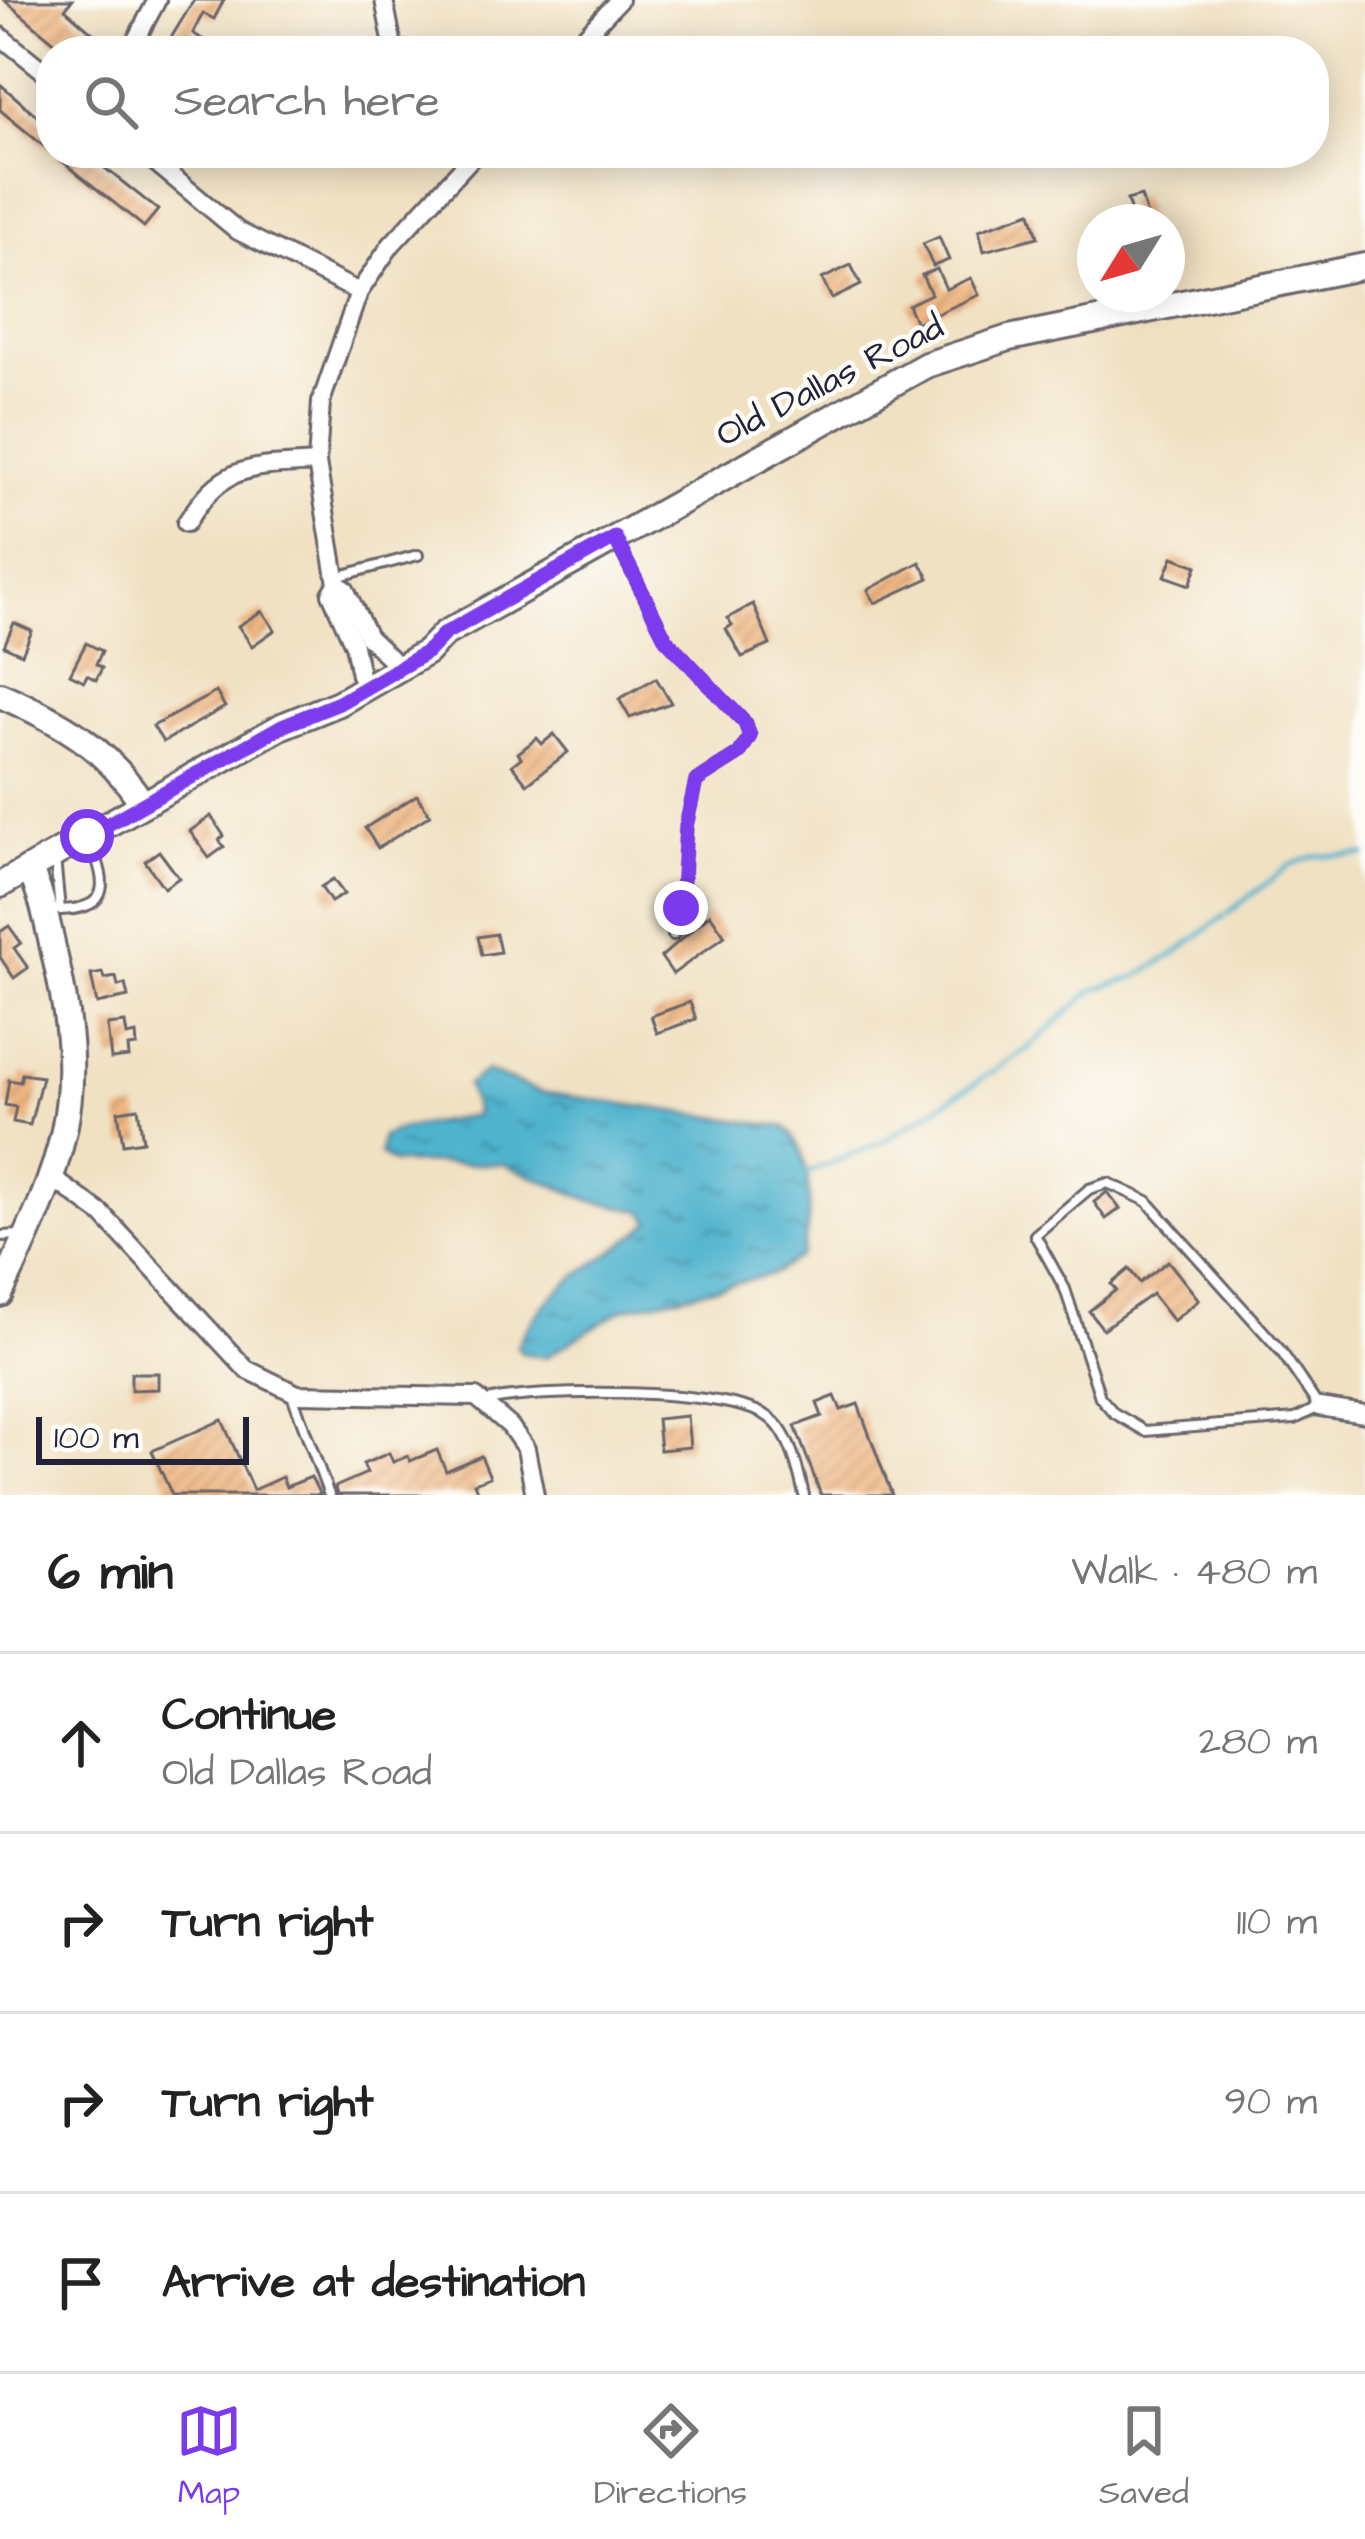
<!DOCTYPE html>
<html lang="en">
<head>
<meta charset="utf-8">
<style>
  :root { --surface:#fff; --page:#f6f6f6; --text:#222; --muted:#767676; --line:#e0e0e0; --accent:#7c3aed }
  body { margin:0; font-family:"Architects Daughter",sans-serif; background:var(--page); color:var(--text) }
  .compass { position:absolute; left:1077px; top:204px; width:108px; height:108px; border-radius:50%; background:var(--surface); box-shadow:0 6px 30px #0003; rotate:233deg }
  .scale { position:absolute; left:36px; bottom:30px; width:213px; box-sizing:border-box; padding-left:12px; border:6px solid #22223b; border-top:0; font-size:33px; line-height:42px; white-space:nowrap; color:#22223b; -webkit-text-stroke:9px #fdfcf7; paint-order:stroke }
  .stop { position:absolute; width:36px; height:36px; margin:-27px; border:9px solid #7c3aed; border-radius:50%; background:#fff }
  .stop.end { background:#7c3aed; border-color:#fff; box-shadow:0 3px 12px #0008 }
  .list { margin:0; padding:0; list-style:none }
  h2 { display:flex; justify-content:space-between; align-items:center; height:156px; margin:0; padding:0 48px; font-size:51px }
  h2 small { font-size:39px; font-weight:400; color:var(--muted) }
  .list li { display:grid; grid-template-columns:78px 1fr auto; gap:36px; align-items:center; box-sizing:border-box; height:180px; padding:0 48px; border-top:3px solid var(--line) }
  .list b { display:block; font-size:45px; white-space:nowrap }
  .list p { margin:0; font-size:39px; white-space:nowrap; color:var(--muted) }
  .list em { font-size:39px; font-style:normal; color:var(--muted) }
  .icon { flex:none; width:66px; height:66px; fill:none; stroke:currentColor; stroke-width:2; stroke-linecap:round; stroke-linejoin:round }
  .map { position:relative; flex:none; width:1365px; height:1495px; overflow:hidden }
  .search { position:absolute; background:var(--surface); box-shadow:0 6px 30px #0003; left:36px; right:36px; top:36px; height:132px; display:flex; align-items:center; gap:30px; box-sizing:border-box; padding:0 42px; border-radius:48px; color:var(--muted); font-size:45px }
  .sheet { height:876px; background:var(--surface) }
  nav { display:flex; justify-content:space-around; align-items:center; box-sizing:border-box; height:168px; border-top:3px solid var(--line); background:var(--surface); font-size:33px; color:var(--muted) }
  nav a { display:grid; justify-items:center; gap:6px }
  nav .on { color:var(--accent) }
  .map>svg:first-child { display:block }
</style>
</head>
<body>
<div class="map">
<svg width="1365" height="1495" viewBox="0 0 1365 1495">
  <defs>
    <pattern id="water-ripples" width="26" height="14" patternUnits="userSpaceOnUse" patternTransform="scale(3)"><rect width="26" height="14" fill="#4fb3ce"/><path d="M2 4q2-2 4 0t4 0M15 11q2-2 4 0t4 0" fill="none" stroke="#4191a8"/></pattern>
    <pattern id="building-hatch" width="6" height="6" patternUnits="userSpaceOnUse" patternTransform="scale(3)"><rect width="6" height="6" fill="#eeb581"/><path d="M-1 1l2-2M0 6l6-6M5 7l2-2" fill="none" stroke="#cc9b70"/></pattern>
  </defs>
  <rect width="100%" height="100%" fill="#fdfcf7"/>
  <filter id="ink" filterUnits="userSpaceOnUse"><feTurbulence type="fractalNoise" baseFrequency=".00833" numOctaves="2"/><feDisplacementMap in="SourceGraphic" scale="24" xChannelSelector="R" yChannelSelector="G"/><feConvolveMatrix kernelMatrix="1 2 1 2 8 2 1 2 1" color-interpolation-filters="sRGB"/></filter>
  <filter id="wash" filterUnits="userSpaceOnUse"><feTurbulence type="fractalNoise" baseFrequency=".004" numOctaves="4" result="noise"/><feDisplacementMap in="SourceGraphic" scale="48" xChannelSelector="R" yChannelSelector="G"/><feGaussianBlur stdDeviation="2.7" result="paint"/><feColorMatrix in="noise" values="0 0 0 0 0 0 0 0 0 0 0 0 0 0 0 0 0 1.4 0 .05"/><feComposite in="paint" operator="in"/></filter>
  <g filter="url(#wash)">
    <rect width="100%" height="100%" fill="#f1e1c3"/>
    <!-- water -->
    <path fill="url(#water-ripples)" stroke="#386a84" stroke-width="3" d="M486,1071L540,1092L785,1127C815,1155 812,1219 801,1256L773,1274L623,1309L546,1357L522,1353L517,1346C552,1275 600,1269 651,1221L643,1211L592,1201L503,1164L393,1163L380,1154L382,1137L400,1129L476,1115L467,1085Z"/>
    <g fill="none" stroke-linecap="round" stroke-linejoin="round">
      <!-- stream -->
      <polyline stroke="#4fb3ce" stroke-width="4.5" points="802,1175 882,1142 988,1075 1027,1049 1093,990 1136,977 1179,951 1290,865 1315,856 1365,855"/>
    </g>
    <g id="blocks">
      <!-- building -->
      <g fill="url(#building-hatch)">
        <polygon points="4,0 72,0 65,9 95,35 87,44 96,51 65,51"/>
        <polygon points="194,0 224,0 214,19 203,13 193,33 205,41 198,51 184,51 169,41"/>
        <polygon points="0,84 51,128 51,152 0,110"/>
        <polygon points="52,153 86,153 158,210 144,227"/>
        <polygon points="1141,196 1149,222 1134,222 1127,200"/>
        <polygon points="1031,212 1038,237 984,251 979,230"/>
        <polygon points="939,237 949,260 933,266 923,244"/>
        <polygon points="851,265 861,285 832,299 822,279"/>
        <polygon points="937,269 946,289 971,278 979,295 916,323 908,305 931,294 922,275"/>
        <polygon points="1173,557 1197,566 1190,585 1165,576"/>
        <polygon points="920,562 929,578 875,603 868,590"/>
        <polygon points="753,604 770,645 742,657 726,629 732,625 728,618"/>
        <polygon points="262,611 275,630 252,646 238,626"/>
        <polygon points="14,623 32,631 22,654 4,646"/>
        <polygon points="86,643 102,651 96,664 102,668 96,680 87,675 84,681 70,674"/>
        <polygon points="656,678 671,703 630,718 619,699"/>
        <polygon points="216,692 225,707 163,742 153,726"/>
        <polygon points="554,734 568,752 527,784 512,765 521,758 518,753 537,738 542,744"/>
        <polygon points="417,795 430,815 378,848 365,828"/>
        <polygon points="211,816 224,836 219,840 224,847 209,858 190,831"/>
        <polygon points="159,851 179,878 164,888 145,861"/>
        <polygon points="333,879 344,894 331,902 321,887"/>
        <polygon points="710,914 725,936 673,974 661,957"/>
        <polygon points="9,926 21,943 14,948 28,968 14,978 0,957 0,932"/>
        <polygon points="496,934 500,952 482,955 478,937"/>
        <polygon points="103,973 105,979 116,977 118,986 125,984 128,997 97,1004 91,975"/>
        <polygon points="690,1002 696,1019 657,1033 651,1016"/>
        <polygon points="125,1023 127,1036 136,1034 137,1046 128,1047 129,1057 111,1059 107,1025"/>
        <polygon points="22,1074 42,1077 30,1125 13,1122 16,1107 5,1105 9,1080 20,1082"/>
        <polygon points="138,1108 143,1141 123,1144 118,1111"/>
        <polygon points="1107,1192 1120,1209 1106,1219 1094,1202"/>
        <polygon points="1168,1261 1199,1300 1173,1321 1152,1294 1103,1329 1089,1311 1116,1290 1111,1284 1129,1269 1140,1283"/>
        <polygon points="131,1373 158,1373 158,1389 131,1390"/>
        <polygon points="835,1396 841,1410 858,1404 892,1495 821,1495 795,1426 822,1416 817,1403"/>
        <polygon points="687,1416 690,1447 660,1450 657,1419"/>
        <polygon points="222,1420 253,1490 282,1477 286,1487 311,1477 320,1495 172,1495 152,1451"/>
        <polygon points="437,1450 446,1471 481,1456 490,1477 474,1483 479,1495 337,1495 335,1487 367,1473 363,1464 389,1453 393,1462 408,1456 410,1461"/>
      </g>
    </g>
  </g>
  <g filter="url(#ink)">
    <use href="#blocks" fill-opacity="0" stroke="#6a656b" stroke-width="3"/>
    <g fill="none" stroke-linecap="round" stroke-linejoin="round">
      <!-- lane casing -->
      <g stroke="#6a656b" stroke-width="14">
        <g id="lane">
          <polyline points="618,545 666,639 745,723 750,736 739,754 696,781 686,827 681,923 673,935"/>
          <polyline points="336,577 418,555"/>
          <polyline points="55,859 60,910"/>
          <path d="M52,910C108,911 111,890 90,842"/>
          <polygon points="1108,1183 1147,1201 1281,1351 1319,1407 1295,1419 1145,1431 1114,1413 1100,1397 1065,1289 1035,1235 1089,1189"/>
          <polyline points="0,1236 20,1235"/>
          <polyline points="292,1395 329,1495"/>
          <path d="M484,1402C533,1388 733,1387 771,1419C790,1434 799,1472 804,1495"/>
        </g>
      </g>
      <!-- street casing -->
      <g stroke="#6a656b" stroke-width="22">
        <g id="street">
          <polyline points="384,0 394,51"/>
          <polyline points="0,36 51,77"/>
          <polyline points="130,51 157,0"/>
          <polyline points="571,51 619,0"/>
          <polyline points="144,153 238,231 359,292"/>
          <path d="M186,523C224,463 250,467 317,463"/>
          <polyline points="337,584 345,589 368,637 390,658"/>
          <polyline points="360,675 354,645 331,594 337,584 317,463 321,402 359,292 391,245 476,153"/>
          <polyline points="51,1177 102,1214 246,1369 297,1394 476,1397 510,1426 526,1449 535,1495"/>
          <polyline points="1319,1407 1365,1414"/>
        </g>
      </g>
      <!-- secondary casing -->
      <g stroke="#6a656b" stroke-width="30">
        <g id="secondary">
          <path d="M0,695C61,721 106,747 143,804"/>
          <polyline points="0,885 282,726 339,703 427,652 444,634 926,365 1009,338 1365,266"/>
          <path d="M0,1294C62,1162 90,1104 55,957C48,927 43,896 29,869"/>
        </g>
      </g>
      <!-- lane -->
      <use href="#lane" stroke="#fff" stroke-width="8"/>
      <!-- street -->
      <use href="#street" stroke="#fff" stroke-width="16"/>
      <!-- secondary -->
      <use href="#secondary" stroke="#fff" stroke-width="24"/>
    </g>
  </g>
  <g fill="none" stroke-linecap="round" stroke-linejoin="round" filter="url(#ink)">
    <!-- route -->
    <polyline stroke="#7c3aed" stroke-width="15" points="87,836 282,726 339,703 427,652 444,634 615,538 666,639 745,723 750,736 739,754 696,781 686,826 681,908"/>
  </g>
  <g text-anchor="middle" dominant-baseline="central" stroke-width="9" stroke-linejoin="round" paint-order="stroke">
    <!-- street labels -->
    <g font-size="36" fill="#22223b" stroke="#fdfcf7">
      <text transform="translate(830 381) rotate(-27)">Old Dallas Road</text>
    </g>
  </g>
</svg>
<svg class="compass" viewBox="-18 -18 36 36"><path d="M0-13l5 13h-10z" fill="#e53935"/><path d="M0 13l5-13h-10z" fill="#767676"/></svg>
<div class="scale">100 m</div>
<div class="stop" style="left:87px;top:836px"></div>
<div class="stop end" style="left:681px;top:908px"></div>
<div class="search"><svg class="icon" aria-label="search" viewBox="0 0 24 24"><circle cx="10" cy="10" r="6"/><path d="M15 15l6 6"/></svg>Search here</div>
</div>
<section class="sheet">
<h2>6 min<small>Walk · 480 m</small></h2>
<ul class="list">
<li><svg class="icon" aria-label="ahead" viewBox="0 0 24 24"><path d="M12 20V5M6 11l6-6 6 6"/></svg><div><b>Continue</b><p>Old Dallas Road</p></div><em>280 m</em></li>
<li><svg class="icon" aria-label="right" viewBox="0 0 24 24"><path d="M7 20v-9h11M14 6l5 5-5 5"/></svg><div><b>Turn right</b></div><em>110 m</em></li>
<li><svg class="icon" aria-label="right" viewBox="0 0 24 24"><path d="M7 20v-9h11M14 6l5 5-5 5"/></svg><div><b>Turn right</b></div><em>90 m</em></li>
<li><svg class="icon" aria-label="arrive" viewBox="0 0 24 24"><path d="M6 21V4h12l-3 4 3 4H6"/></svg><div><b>Arrive at destination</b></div></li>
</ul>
</section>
<nav>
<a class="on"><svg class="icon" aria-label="map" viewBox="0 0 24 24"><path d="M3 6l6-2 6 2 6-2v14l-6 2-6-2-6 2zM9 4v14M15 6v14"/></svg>Map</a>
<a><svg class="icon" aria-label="directions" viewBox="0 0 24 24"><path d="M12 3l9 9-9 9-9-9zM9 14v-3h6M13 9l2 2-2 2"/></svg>Directions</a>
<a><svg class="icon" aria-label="saved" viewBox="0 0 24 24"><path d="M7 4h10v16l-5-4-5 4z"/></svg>Saved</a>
</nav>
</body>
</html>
